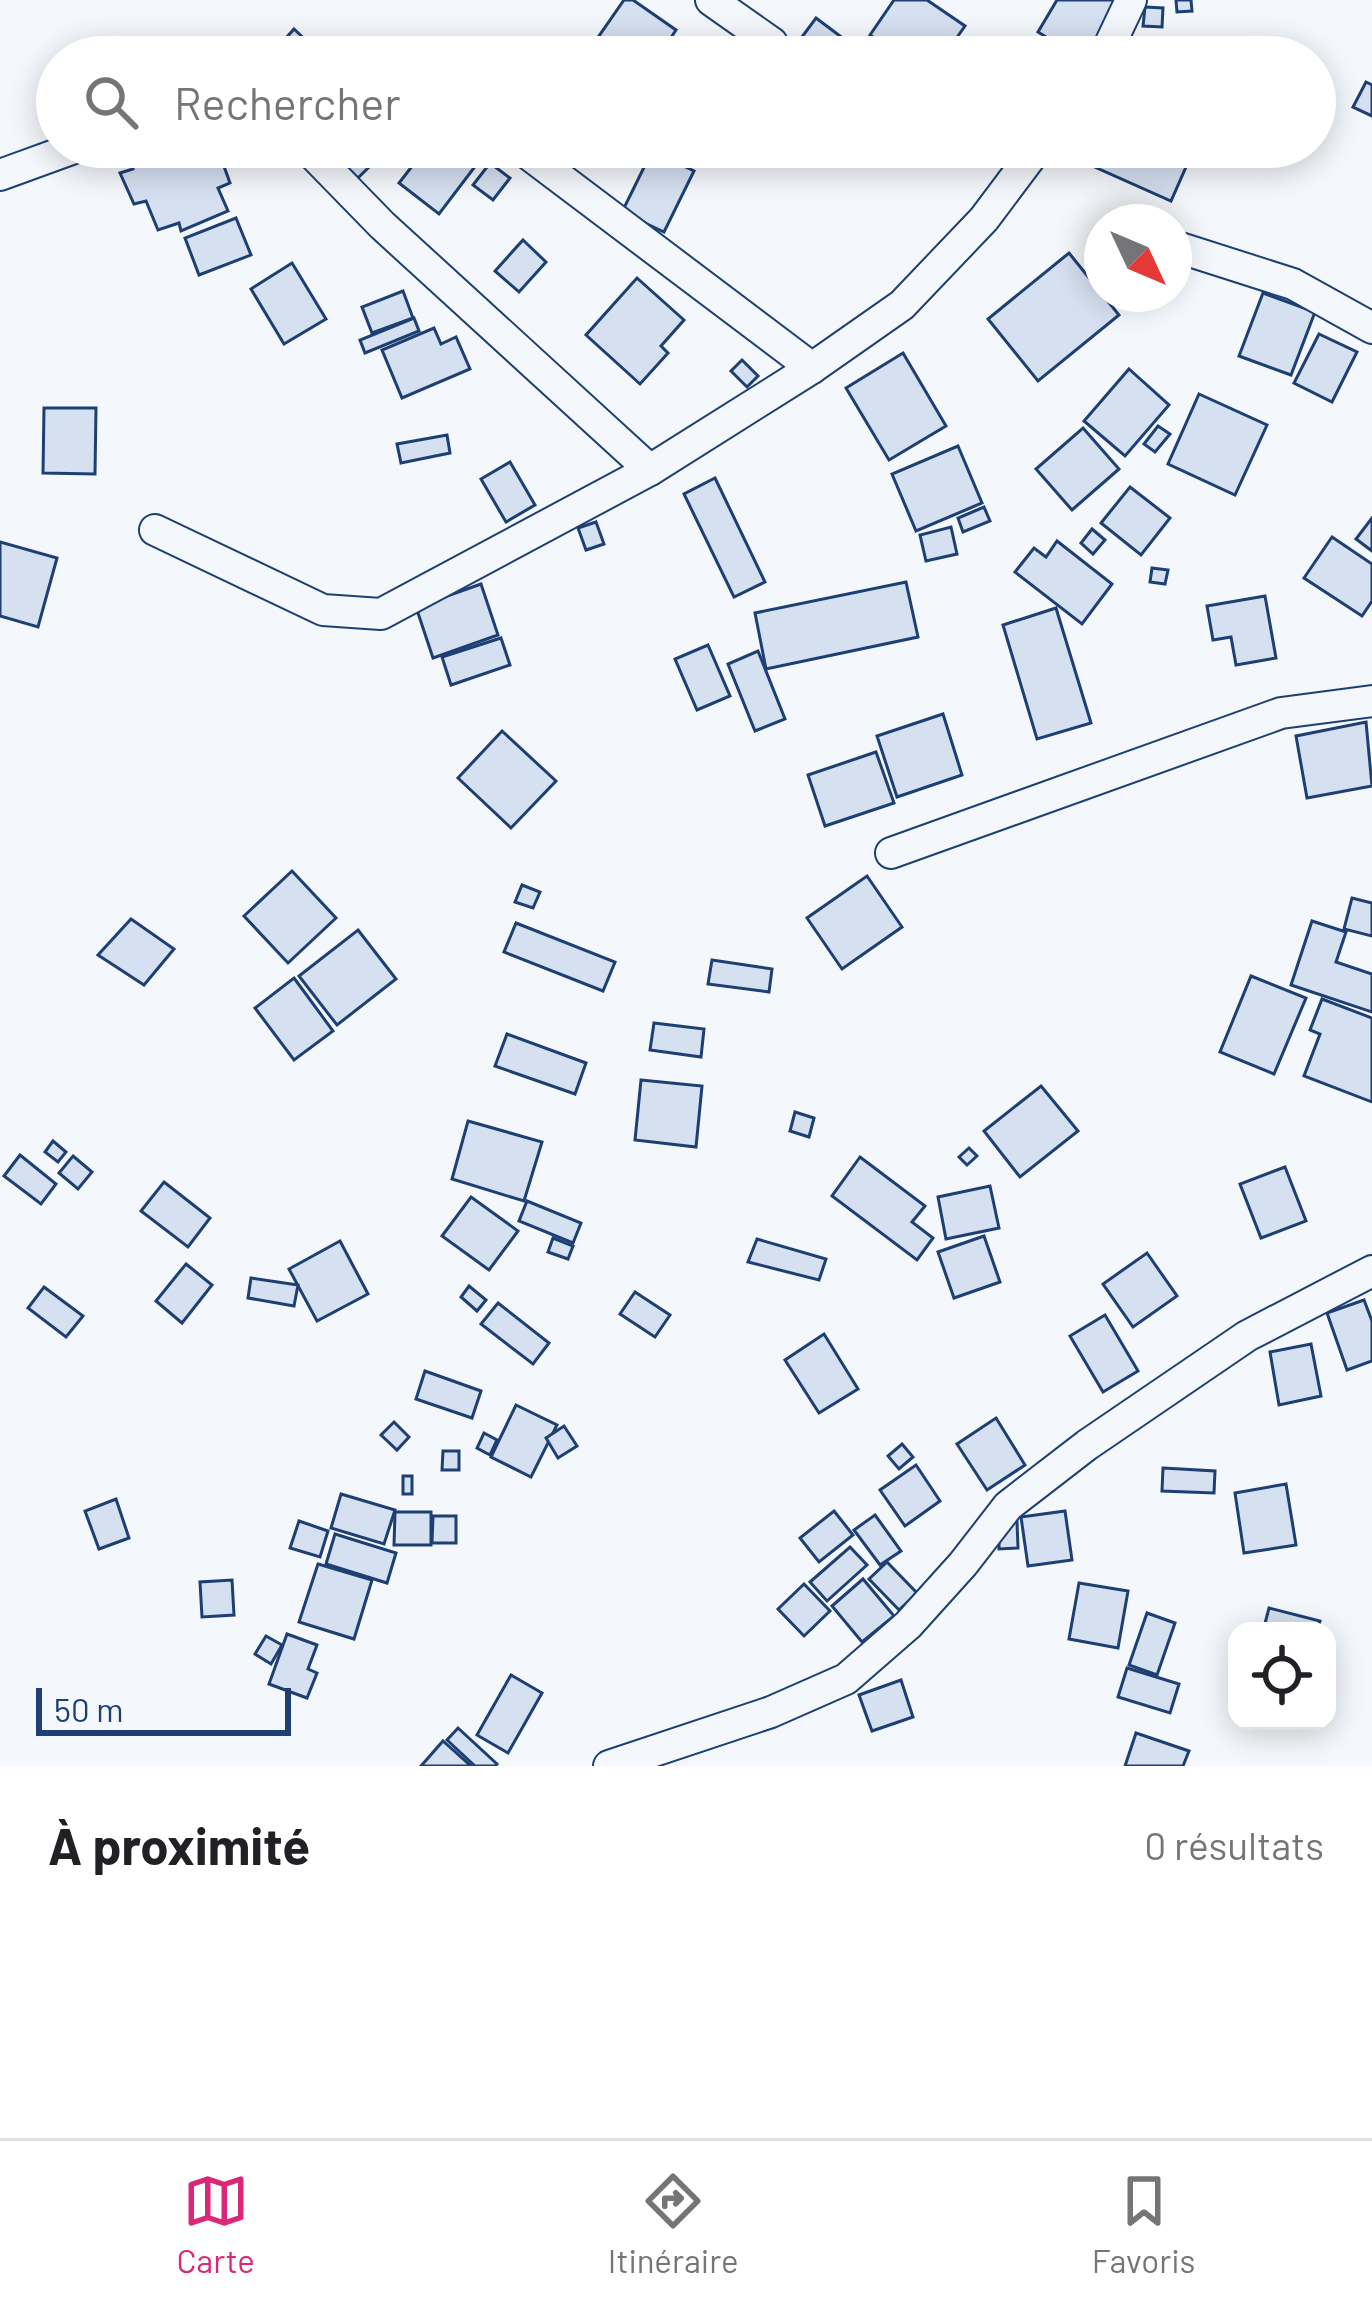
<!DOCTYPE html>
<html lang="fr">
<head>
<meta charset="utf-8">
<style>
  :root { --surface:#fff; --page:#f6f6f6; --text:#202124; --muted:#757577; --line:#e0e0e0; --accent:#db2777 }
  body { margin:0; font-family:Barlow,sans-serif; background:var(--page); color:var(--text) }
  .controls { position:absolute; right:36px; bottom:36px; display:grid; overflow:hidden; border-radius:24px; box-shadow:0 6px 30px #0003 }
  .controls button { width:108px; height:108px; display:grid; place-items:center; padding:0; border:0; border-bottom:3px solid var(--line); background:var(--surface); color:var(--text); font:60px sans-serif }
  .compass { position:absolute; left:1084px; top:204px; width:108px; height:108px; border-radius:50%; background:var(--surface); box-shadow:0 6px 30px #0003; rotate:134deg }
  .scale { position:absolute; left:36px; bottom:30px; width:255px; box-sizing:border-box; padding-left:12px; border:6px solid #1d3f73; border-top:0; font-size:33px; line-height:42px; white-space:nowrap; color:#1d3f73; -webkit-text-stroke:9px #f4f7fb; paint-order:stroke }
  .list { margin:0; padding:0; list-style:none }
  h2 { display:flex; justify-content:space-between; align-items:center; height:156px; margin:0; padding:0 48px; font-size:51px }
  h2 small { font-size:39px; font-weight:400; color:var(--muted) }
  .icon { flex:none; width:66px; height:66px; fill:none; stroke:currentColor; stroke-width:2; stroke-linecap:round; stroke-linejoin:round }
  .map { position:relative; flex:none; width:1372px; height:1766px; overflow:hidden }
  .search { position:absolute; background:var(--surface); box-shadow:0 6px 30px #0003; left:36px; right:36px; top:36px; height:132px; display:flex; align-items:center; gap:30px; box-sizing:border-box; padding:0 42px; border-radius:66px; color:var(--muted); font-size:45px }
  .sheet { height:372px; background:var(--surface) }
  nav { display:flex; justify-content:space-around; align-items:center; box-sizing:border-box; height:168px; border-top:3px solid var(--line); background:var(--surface); font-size:33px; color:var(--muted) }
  nav a { display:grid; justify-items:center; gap:6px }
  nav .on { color:var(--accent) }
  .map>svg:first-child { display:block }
</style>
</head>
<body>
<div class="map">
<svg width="1372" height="1766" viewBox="0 0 1372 1766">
  <rect width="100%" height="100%" fill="#f4f7fb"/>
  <!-- building -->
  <g fill="#d5e0f0" stroke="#1d3f73" stroke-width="3">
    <polygon points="624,0 633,0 676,30 658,57 629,57 599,36"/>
    <polygon points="894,0 927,0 965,26 943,57 902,57 870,35"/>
    <polygon points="1057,0 1125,0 1090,57 1079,57 1038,32"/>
    <polygon points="1176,0 1191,0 1192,11 1177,12"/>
    <polygon points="1145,7 1163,8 1162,27 1143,26"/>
    <polygon points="816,18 868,57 787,57"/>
    <polygon points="294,29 312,46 302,57 275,57 272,54"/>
    <polygon points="1366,82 1372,85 1372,116 1353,107"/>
    <polygon points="130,147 217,147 230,183 218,188 228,211 181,231 179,223 158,230 146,201 134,204 120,173 133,169"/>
    <polygon points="326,147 365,147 377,159 358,178"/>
    <polygon points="427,147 471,147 483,156 439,214 399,183"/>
    <polygon points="1095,147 1183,147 1193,151 1171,201 1088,164"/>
    <polygon points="652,151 694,171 664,232 622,212"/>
    <polygon points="490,163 510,178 493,200 473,185"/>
    <polygon points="236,218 251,255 199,275 185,238"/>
    <polygon points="523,240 546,262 519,292 495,271"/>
    <polygon points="1069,253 1119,315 1038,381 988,319"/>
    <polygon points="292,263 326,319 284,344 251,289"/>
    <polygon points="637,278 684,320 661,346 668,353 640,384 586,335"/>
    <polygon points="403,291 413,318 372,333 362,307"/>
    <polygon points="1263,293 1315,312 1291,375 1239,356"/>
    <polygon points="414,318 419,331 365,353 360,340"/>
    <polygon points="434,328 441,344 456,337 470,369 402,398 382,350"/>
    <polygon points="1319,334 1357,352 1332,402 1294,383"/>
    <polygon points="903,353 946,426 889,460 846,388"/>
    <polygon points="742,360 758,376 747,387 731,371"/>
    <polygon points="1129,369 1169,405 1125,456 1084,421"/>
    <polygon points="1199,394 1267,425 1235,495 1168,464"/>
    <polygon points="44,408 96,408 95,474 43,473"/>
    <polygon points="1158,426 1170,434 1155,452 1144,444"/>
    <polygon points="1083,428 1119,469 1072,510 1036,469"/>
    <polygon points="447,435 450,453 401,463 397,444"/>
    <polygon points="958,446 982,503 916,531 892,474"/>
    <polygon points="510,462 535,505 506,522 481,479"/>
    <polygon points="715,478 765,582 734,597 684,494"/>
    <polygon points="1130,487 1170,518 1141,555 1101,523"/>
    <polygon points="984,507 990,521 963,532 958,518"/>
    <polygon points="1372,518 1372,551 1356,539"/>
    <polygon points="596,522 604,544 586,550 578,528"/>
    <polygon points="951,527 957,554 926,561 920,535"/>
    <polygon points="1092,529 1105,540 1093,554 1081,543"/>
    <polygon points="1332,537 1372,564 1372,601 1362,616 1304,578"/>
    <polygon points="1057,541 1112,584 1082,624 1015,572 1034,548 1046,557"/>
    <polygon points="0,542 57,558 38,627 0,616"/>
    <polygon points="1152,568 1168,570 1165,584 1150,582"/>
    <polygon points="906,582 918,637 766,669 755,613"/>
    <polygon points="481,584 498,635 433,658 416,607"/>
    <polygon points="1265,596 1276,658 1236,665 1231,637 1213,640 1207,606"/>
    <polygon points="1056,608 1091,723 1037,739 1003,625"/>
    <polygon points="501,638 510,665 451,685 442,657"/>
    <polygon points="708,645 730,696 697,710 675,659"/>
    <polygon points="758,651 785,719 755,731 728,664"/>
    <polygon points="943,714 962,775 897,797 877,736"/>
    <polygon points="1366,722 1372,786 1307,798 1296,736"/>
    <polygon points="502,731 556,781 511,828 458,778"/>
    <polygon points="876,752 894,803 825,826 808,775"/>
    <polygon points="292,871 336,918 288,963 244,916"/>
    <polygon points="867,876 902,927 842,969 807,918"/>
    <polygon points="522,885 540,892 533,908 515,902"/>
    <polygon points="1352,898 1372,903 1372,936 1344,929"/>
    <polygon points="131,919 174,949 144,985 98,955"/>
    <polygon points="1312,921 1346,932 1336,962 1372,974 1372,1012 1291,985"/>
    <polygon points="516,923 615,962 603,991 504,952"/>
    <polygon points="358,930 396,979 337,1025 299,976"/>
    <polygon points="712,960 772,969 769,992 708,984"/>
    <polygon points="1251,976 1306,998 1274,1074 1220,1052"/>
    <polygon points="294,978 333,1031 294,1060 255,1008"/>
    <polygon points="1322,999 1372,1018 1372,1102 1304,1076 1320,1034 1310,1030"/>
    <polygon points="654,1023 704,1029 701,1057 650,1050"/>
    <polygon points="507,1034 586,1063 575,1094 495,1066"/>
    <polygon points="641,1080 702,1086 696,1147 635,1140"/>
    <polygon points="1041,1086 1078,1131 1020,1177 984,1131"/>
    <polygon points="795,1112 814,1118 809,1137 790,1131"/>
    <polygon points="468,1121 542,1142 524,1201 452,1179"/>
    <polygon points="53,1141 66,1152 58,1162 45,1152"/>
    <polygon points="969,1148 977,1156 967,1165 959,1157"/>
    <polygon points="20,1155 56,1184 41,1204 4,1176"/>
    <polygon points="73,1156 92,1172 78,1189 59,1173"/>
    <polygon points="860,1157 925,1206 912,1222 933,1238 917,1260 832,1196"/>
    <polygon points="1285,1167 1306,1221 1261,1238 1240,1184"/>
    <polygon points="164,1182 210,1218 188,1247 141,1211"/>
    <polygon points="990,1186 999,1228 946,1239 938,1197"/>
    <polygon points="471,1197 518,1231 489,1270 442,1236"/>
    <polygon points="527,1201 581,1223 573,1243 519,1221"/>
    <polygon points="984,1236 1000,1282 954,1298 938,1252"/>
    <polygon points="553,1238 573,1246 568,1259 548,1252"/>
    <polygon points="757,1239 826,1259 819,1280 748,1262"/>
    <polygon points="340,1241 368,1294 317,1321 289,1269"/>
    <polygon points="1147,1253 1177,1296 1133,1327 1103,1284"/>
    <polygon points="186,1264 212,1285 182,1323 156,1301"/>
    <polygon points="251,1278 298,1285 294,1306 248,1298"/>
    <polygon points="469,1286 486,1300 477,1311 461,1297"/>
    <polygon points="44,1287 83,1316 66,1337 28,1308"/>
    <polygon points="635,1292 670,1315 655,1337 620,1314"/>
    <polygon points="1364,1300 1372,1321 1372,1361 1347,1370 1327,1313"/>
    <polygon points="498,1303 549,1343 533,1364 481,1324"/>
    <polygon points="1105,1315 1138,1371 1103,1392 1070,1336"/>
    <polygon points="824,1334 858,1389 819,1413 785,1360"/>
    <polygon points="1311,1344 1321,1396 1279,1405 1270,1352"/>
    <polygon points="425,1371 481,1391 472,1418 416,1399"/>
    <polygon points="516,1405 557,1425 531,1477 491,1457"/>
    <polygon points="996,1418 1025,1465 987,1490 957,1444"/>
    <polygon points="394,1422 409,1437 397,1450 381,1435"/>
    <polygon points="564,1426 577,1446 558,1458 546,1438"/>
    <polygon points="484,1433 497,1440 490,1455 477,1448"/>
    <polygon points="902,1444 913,1457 899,1469 888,1456"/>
    <polygon points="443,1451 459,1451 459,1470 442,1470"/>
    <polygon points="916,1465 940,1501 905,1526 880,1490"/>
    <polygon points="1163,1468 1215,1471 1214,1493 1162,1491"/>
    <rect x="403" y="1476" width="9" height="18"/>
    <polygon points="1286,1484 1296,1545 1244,1553 1235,1493"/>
    <polygon points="341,1494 395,1510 384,1544 331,1528"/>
    <polygon points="116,1499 129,1538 99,1549 85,1511"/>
    <polygon points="834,1511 853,1535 819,1562 800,1538"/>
    <polygon points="1065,1511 1072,1560 1028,1566 1021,1517"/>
    <polygon points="395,1512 431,1512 431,1545 394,1545"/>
    <polygon points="875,1515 901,1551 880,1565 854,1530"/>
    <polygon points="433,1516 456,1516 456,1543 432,1543"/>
    <polygon points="299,1521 328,1531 320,1557 290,1548"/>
    <polygon points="999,1521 1017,1521 1018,1548 999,1549"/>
    <polygon points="335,1534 396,1553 387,1583 326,1564"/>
    <polygon points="850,1547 867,1565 827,1601 810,1582"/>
    <polygon points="887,1562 917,1593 899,1610 869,1579"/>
    <polygon points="318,1564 372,1580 354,1639 299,1622"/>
    <polygon points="863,1579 894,1616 862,1642 832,1606"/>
    <polygon points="232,1580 234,1615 202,1617 200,1582"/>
    <polygon points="1079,1583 1128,1591 1118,1648 1069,1639"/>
    <polygon points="804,1584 830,1611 804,1636 778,1609"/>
    <polygon points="1269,1608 1320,1621 1317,1631 1263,1631"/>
    <polygon points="1147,1613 1175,1623 1157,1675 1129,1665"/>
    <polygon points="287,1634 317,1645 308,1669 317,1673 307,1698 269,1684"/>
    <polygon points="266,1636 282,1645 271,1664 255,1654"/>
    <polygon points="1127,1668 1179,1684 1170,1713 1118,1697"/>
    <polygon points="511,1675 542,1693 508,1753 477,1735"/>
    <polygon points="901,1680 913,1717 872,1731 859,1695"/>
    <polygon points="458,1728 497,1764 495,1766 475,1766 447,1740"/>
    <polygon points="1136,1733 1189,1751 1183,1766 1125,1766"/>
    <polygon points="443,1741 471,1766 421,1766"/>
  </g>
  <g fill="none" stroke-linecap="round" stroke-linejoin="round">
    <!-- street casing -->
    <g stroke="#1d3f73" stroke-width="34">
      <g id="street">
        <polyline points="711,0 772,43"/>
        <polyline points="1104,57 1131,0"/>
        <polyline points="306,147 382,225 650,470"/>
        <polyline points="519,147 812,368"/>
        <polyline points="0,175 77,147"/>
        <polyline points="1174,246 1293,284 1372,328"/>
        <polyline points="155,530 323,610 381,614 650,470 812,368 902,305 984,219 1038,147"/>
        <polyline points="891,853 1281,713 1372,701"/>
        <polyline points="609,1766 771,1712 846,1679 908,1625 963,1564 1008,1506 1087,1445 1247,1336 1372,1271"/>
      </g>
    </g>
    <!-- street -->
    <use href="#street" stroke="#f4f7fb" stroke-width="30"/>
  </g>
</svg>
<div class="controls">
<button><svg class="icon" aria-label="locate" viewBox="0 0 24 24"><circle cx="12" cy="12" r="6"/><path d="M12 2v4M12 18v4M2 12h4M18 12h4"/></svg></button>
</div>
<svg class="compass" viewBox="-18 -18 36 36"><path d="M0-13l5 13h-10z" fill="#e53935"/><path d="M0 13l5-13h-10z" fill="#757577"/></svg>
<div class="scale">50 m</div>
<div class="search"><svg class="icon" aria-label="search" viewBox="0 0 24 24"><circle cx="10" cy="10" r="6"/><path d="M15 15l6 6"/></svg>Rechercher</div>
</div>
<section class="sheet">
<h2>À proximité<small>0 résultats</small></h2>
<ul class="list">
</ul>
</section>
<nav>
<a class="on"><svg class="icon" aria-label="map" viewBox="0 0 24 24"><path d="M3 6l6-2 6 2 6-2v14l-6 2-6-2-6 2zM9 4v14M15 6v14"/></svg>Carte</a>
<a><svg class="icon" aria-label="directions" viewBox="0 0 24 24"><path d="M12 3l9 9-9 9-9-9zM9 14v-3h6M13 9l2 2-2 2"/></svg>Itinéraire</a>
<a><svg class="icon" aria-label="saved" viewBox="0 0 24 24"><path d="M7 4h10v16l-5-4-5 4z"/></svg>Favoris</a>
</nav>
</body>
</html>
